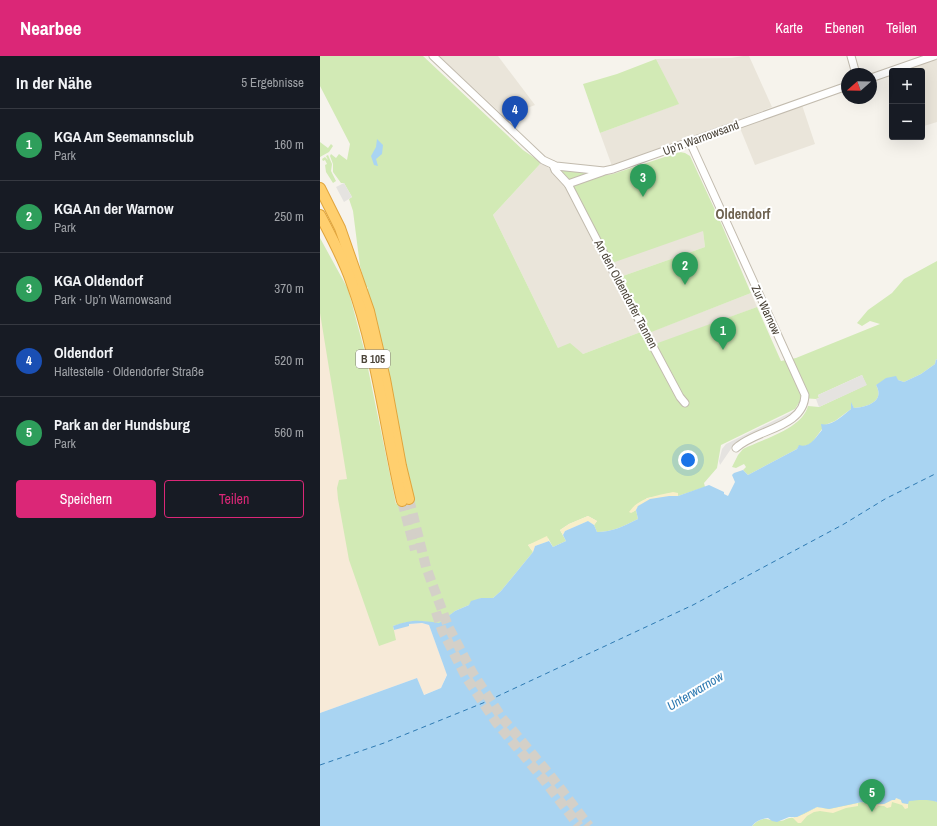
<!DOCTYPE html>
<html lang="de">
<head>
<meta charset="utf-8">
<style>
  :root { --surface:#171b24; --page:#242831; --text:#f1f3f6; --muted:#9ea1a6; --line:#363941; --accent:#db2777 }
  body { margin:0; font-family:"Archivo Narrow",sans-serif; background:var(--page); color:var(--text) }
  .controls { position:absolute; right:12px; top:12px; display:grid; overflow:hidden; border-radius:4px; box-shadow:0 4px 16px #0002 }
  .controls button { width:36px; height:36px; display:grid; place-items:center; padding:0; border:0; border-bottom:1px solid var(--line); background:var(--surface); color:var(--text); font:20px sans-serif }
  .compass { position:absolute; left:521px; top:12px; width:36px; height:36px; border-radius:50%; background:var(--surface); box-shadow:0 4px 16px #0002; rotate:250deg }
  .you { position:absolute; left:368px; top:404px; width:14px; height:14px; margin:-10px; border:3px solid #fff; border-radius:50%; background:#1a73e8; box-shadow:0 0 0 6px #1a73e833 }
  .badge { display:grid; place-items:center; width:26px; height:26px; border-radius:50%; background:var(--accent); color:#fff; font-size:13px; font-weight:700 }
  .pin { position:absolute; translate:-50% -33px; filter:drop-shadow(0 1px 2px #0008) }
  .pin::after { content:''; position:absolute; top:21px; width:14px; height:12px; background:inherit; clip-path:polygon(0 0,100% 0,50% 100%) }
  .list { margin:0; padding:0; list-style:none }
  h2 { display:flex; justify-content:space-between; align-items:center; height:52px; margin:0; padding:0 16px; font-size:17px }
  h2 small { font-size:13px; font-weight:400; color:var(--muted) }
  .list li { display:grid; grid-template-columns:26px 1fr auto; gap:12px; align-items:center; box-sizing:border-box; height:72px; padding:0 16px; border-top:1px solid var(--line) }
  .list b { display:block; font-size:15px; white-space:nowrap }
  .list p { margin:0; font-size:13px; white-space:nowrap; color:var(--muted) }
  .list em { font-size:13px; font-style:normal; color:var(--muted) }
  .actions { display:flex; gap:8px; padding:12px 16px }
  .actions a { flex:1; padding:9px 0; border:1px solid var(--accent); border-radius:4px; text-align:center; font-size:14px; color:var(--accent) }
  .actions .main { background:var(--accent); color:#fff }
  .map { position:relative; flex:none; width:617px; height:770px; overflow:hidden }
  header { display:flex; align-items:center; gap:24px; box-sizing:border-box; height:56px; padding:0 20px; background:var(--accent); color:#fff }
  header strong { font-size:19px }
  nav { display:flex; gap:22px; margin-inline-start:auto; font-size:14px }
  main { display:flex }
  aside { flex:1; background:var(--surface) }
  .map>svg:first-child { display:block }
</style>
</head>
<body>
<header>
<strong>Nearbee</strong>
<nav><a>Karte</a><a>Ebenen</a><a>Teilen</a></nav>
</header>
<main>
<aside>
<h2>In der Nähe<small>5 Ergebnisse</small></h2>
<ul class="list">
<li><span class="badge" style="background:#2e9e5b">1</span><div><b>KGA Am Seemannsclub</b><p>Park</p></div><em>160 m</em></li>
<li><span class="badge" style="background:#2e9e5b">2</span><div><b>KGA An der Warnow</b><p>Park</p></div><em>250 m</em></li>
<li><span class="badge" style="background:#2e9e5b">3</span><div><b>KGA Oldendorf</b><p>Park · Up’n Warnowsand</p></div><em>370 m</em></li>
<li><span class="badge" style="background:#1a4fb4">4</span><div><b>Oldendorf</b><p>Haltestelle · Oldendorfer Straße</p></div><em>520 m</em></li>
<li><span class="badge" style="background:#2e9e5b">5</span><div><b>Park an der Hundsburg</b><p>Park</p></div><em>560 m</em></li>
</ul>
<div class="actions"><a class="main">Speichern</a><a>Teilen</a></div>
</aside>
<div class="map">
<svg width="617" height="770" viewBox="0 0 617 770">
  <rect width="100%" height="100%" fill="#f6f3ec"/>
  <!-- residential -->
  <g fill="#eae5da">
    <polygon points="119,0 178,0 215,49 185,61"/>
    <polygon points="423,0 429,0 452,51 373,82 302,107 292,110 280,77 358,48 336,3 411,2"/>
    <polygon points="617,2 617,66 604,70 602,65 602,15 584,15 584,14"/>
    <polygon points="482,49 495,88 435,109 420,72"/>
    <polygon points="220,108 225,109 233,116 383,175 385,191 300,221 326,274 263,298 238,292 173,159"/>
    <polygon points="431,237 437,251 335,289 328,277"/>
  </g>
  <!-- commercial -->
  <polygon fill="#f7ead8" points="0,243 55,576 73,570 74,574 89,568 102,567 109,569 127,618 121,632 103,639 97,622 0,657"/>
  <!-- green -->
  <g fill="#d2eab5">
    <path d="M0,0H103L203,94L219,105L220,108L173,159L238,292L250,287L263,298L326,274L300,221L385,191L383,175L292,207L251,129L279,120L293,118L360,96L365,97L370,100L401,167L431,237L329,277L335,288L437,251L461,305L476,302L560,268L550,265L542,270L537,267L548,254L572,237L584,223L617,205V304L616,303L615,308L601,318L584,326L578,324L556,329C565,345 548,351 534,352L531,347V353L515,365L505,369L491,388L481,391L479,390L477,393L428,419L423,414L426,411L424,408L416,412L412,411L418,399L423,393C443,383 482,373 488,350L499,351L546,329L542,319L498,339L499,342L496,343L482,342L475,353L401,389L397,412L384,427L385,431L358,440V437L327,442L311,457L316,454L318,463C304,470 292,476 277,476L274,469L277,465L268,460L249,468L240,474L246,485L233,491L228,482L208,489L213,496L181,535L173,542H161L149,549L135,555L119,568C99,564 92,564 73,570L76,584L59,590L29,504L18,443L17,432L19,424L27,423L0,257V182L28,233L44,293L76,448L94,442L89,419L85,414L52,252L47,234L48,233V231L46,232L40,210L33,155L29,143L32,141L24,127H21L13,116V108L10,100L11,98L16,102L19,98L27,104L30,88L0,30Z"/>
    <polygon points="336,3 359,48 280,77 263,28 297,18"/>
    <polygon points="0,86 8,92 11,88 13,90 9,96 0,101"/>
    <polygon points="8,99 12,108 11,115 16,125 13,127 6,116 5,109 7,108 5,104 3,105 2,103 5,101 8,104 6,100"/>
    <polygon points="238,113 273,117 248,125"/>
    <path d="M610,743L617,746V770H432C444,758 447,765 460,765C465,765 468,761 473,762L497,751L502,752L542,746L545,747C567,744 588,744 610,743Z"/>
  </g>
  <!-- sand -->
  <g fill="#f9efc9">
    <path d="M353,436L358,437V440H349L318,450L316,454L311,457L309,456C320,441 336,440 353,436Z"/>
    <polygon points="268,460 277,465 274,469 268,465 245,475 243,479 240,474 249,468"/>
    <polygon points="227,480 229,485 215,490 213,496 208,489"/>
    <polygon points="576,742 581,744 582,747 588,748 588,752 585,753 582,749 572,746 571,751 567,752 564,750 558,750 556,752 552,748 564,748"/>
    <polygon points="538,747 538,750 526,752 513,757 500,755 494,756 487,760 481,767 478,767 473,762 484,758 497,751 509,753"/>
  </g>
  <!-- parking -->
  <g fill="#e5e3e0">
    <polygon points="24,127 32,141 24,146 16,131"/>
    <polygon points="542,319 547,329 499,351 496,343 499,342 498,339"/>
    <polygon points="476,354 474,358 415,387 400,409 399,405 402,393 406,388"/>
  </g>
  <!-- water -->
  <g fill="#a9d4f2">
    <polygon points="57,83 63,89 62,98 56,103 58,110 54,109 51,100 56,91"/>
    <path d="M616,303L617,304V746C608,743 599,744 589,745L588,748L582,747L581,744L576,742L575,744H572L564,748H552L542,746L509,753L497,751L477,761H469L457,766L452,765L448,762C441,763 436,765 432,770H0V657L97,622L104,639L121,632L127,619L109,569L102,567L89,568V570L74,574L73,570C92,563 99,564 119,567L135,555L149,549L151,545L161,542H173L181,535L213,496L215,490L229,485L233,491L246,485L243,479L245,475L268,465L274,469L277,476C292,476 304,470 318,463L316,454L318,450L330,443L349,440H358L389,429L404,436V438L408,440L415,426L412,419L414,417L423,414L428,419L477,393L479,389C489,393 496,381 502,374L501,368C512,371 523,359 531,353V346L534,352C548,351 565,345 556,329L566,322L576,320L578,324L584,326L601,318L615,308Z"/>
  </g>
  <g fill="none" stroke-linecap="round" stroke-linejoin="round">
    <!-- ferry -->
    <polyline stroke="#2e7ab2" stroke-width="1" stroke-dasharray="5 4" stroke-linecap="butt" points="0,709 64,687 163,647 373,549 524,468 565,443 617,417"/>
    <!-- highway-tunnel -->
    <g stroke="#d4d0c8" stroke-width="10" stroke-dasharray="10 5" stroke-linecap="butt">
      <polyline points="89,443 106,511 128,570 152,616 182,662 230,719 269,770"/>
      <polyline points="82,445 95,494"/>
      <polyline points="116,556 122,574 146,621 176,666 224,724 259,770"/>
    </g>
    <!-- minor casing -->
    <g stroke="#c2bbae" stroke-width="9">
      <g id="minor">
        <polyline points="113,0 223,104 236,110 284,115 293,113 527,30"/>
        <polyline points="531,0 536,18"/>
        <polyline points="551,22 614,0"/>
        <path d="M370,86L485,339C484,372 436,373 416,392"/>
        <polyline points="233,109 235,114 248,128 297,223 360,341 365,347"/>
        <polyline points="248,128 282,116"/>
      </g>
    </g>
    <!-- highway casing -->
    <g stroke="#e0a43c" stroke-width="12">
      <g id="highway">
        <polyline points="0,132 20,172 49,255 65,323 81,410 89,443"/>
        <path d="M0,159C11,180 23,202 31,225C57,296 65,372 82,445"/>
      </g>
    </g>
    <!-- minor -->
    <use href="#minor" stroke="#fff" stroke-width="7"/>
    <!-- highway -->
    <use href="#highway" stroke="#ffcf6e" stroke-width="10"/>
  </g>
  <g text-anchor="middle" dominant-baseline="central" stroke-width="4" stroke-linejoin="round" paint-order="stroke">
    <!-- shield labels -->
    <rect fill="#fff" stroke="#817c74" stroke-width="1" x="36" y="294" width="34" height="18" rx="3"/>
    <g font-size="11" font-weight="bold" fill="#4b4439">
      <text x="53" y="303">B 105</text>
    </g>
    <!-- street labels -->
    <g font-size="12" fill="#4b4439" stroke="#fff">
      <text transform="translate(381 82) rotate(-20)">Up’n Warnowsand</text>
      <text transform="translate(306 238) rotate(62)">An den Oldendorfer Tannen</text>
      <text transform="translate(446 254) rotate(65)">Zur Warnow</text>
    </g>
    <!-- water labels -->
    <g font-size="13" font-style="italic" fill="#2e7ab2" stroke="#fff">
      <text transform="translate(375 635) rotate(-31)">Unterwarnow</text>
    </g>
    <!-- quarter labels -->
    <g font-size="14" font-weight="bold" fill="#6e6250" stroke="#fff">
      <text x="423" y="158">Oldendorf</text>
    </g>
  </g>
</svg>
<div class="controls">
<button>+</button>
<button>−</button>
</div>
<svg class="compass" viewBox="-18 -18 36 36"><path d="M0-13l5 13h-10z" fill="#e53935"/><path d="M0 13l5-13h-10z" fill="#9ea1a6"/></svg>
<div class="you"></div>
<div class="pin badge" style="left:403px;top:294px;background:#2e9e5b">1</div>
<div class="pin badge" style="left:365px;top:229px;background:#2e9e5b">2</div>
<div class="pin badge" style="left:323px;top:141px;background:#2e9e5b">3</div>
<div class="pin badge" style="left:195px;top:73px;background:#1a4fb4">4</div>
<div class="pin badge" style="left:552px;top:756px;background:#2e9e5b">5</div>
</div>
</main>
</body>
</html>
